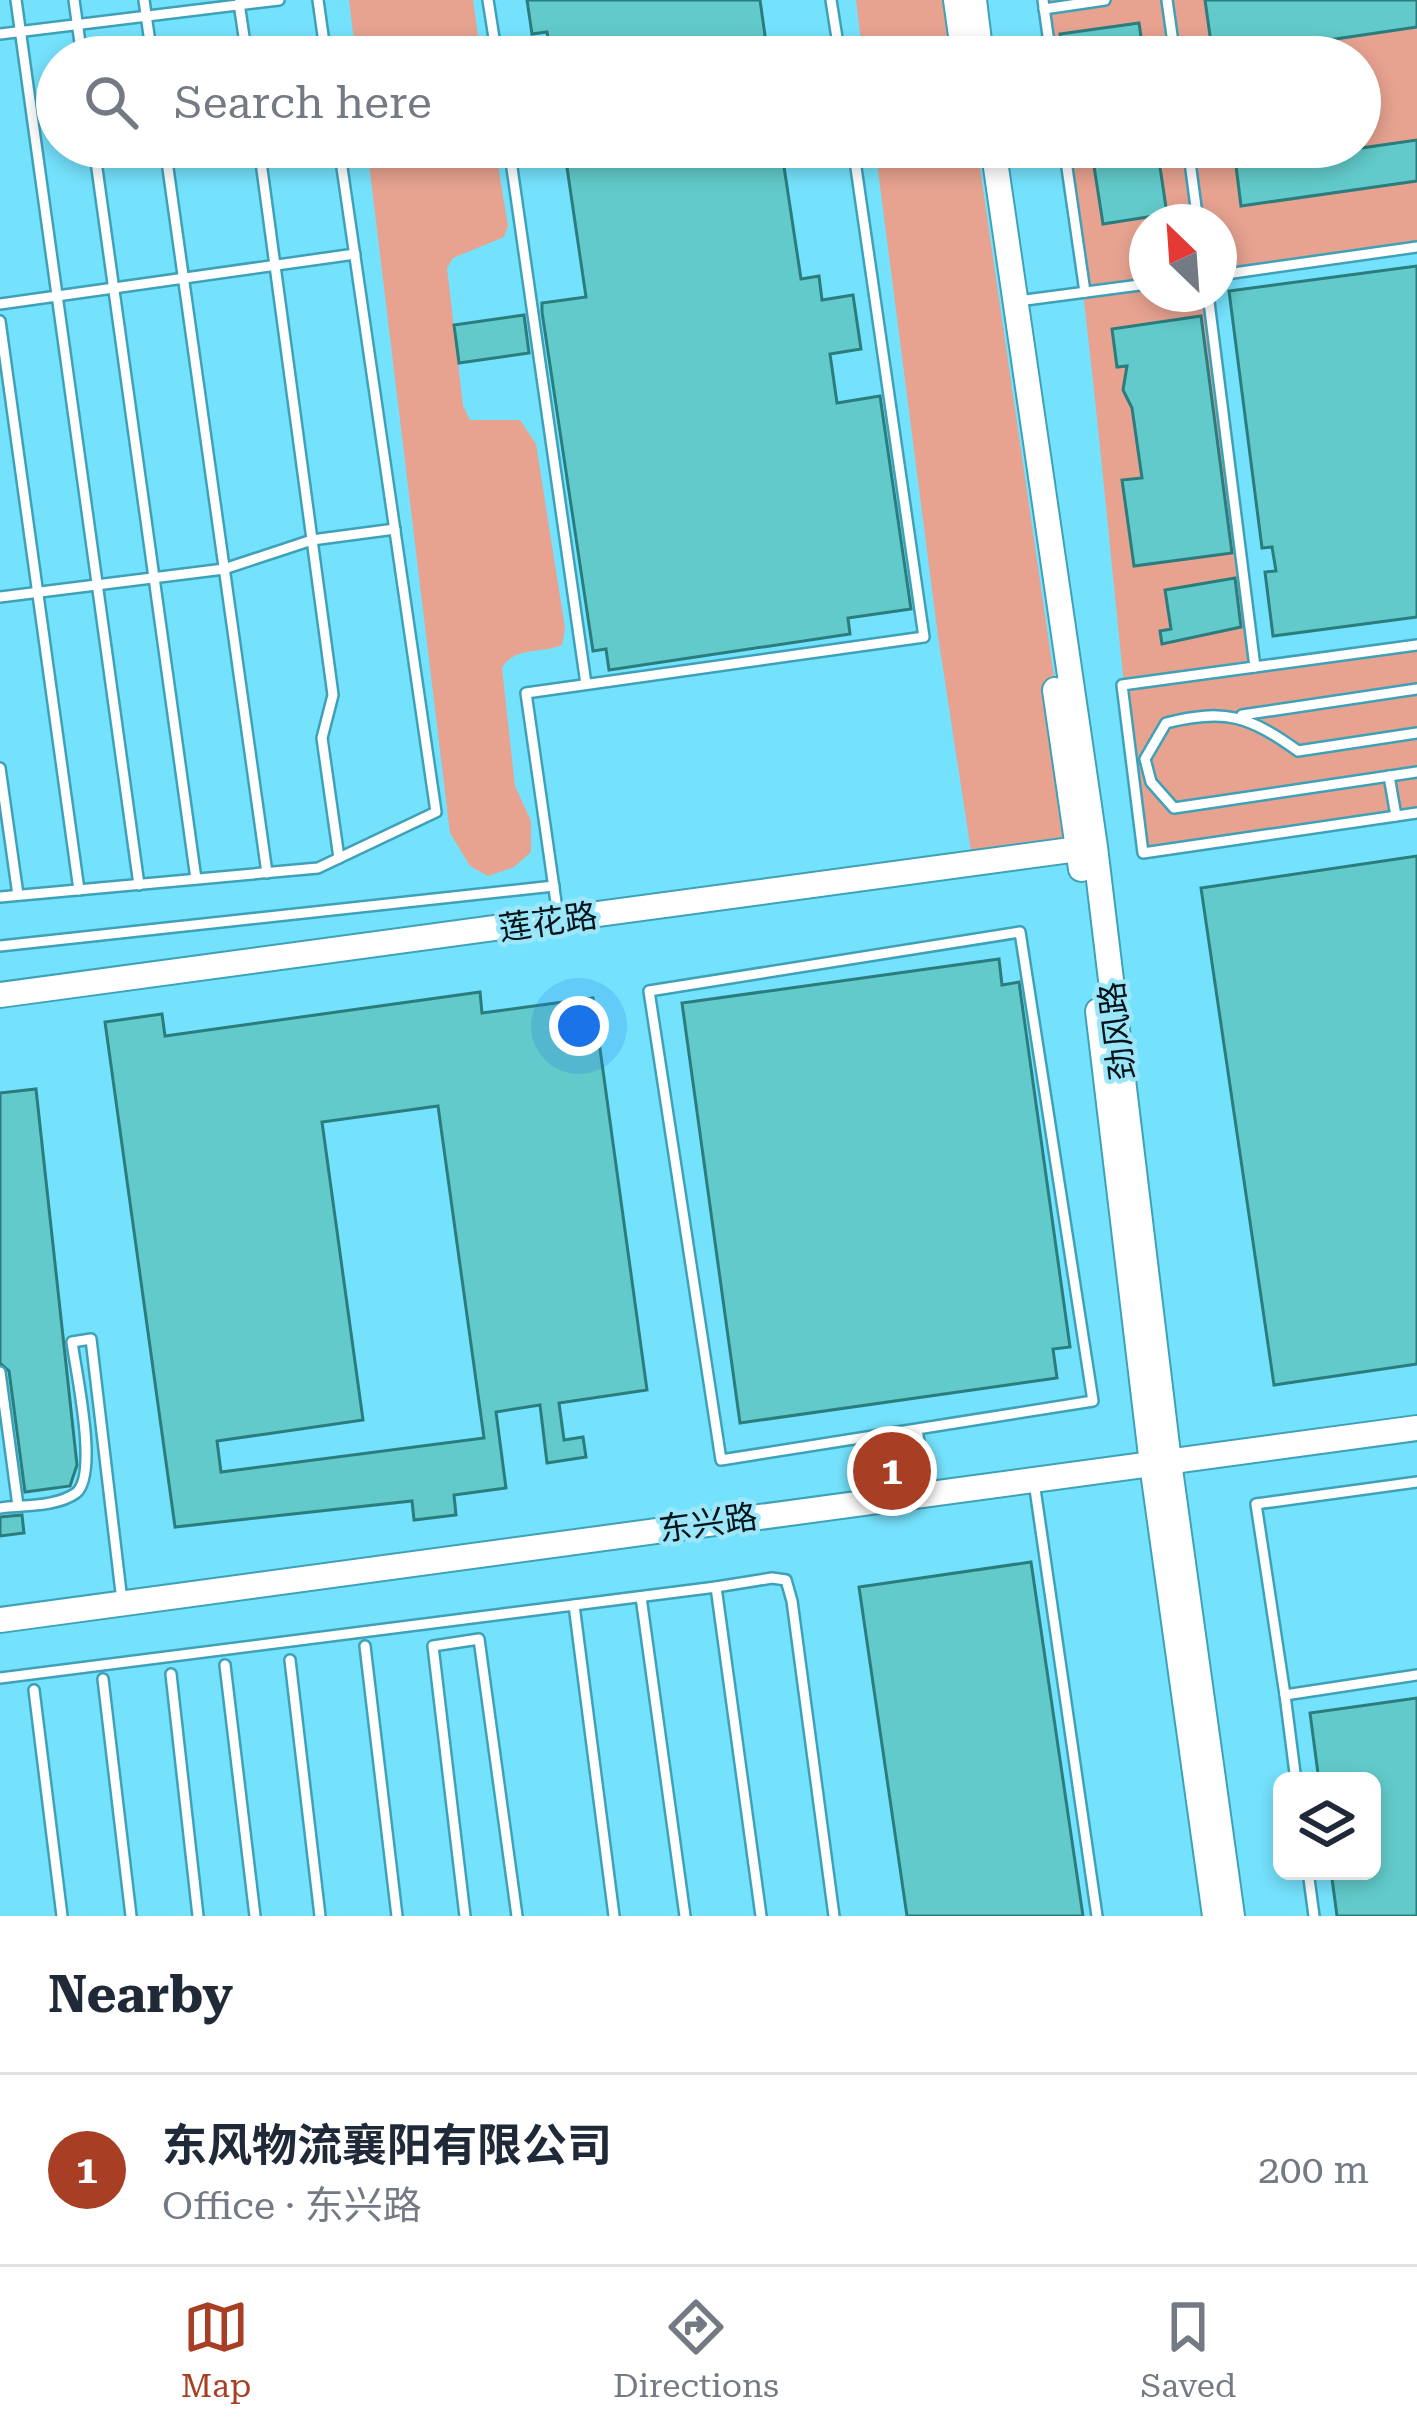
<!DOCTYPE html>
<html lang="en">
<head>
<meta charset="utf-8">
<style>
  :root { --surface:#fff; --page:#f6f6f7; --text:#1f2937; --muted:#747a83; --line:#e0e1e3; --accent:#a83f24 }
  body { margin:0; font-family:"Roboto Serif","Noto Sans SC",serif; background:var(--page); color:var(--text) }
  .controls { position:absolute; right:36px; bottom:36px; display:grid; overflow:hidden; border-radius:18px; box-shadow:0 6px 18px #0003 }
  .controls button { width:108px; height:108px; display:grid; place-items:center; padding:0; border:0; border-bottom:3px solid var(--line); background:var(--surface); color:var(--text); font:60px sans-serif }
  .compass { position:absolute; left:1129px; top:204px; width:108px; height:108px; border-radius:50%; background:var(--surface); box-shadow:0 6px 18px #0003; rotate:335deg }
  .you { position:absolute; left:579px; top:1026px; width:42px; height:42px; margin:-30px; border:9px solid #fff; border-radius:50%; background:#1a73e8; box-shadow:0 0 0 18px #1a73e833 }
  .badge { display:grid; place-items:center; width:78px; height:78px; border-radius:50%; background:var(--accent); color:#fff; font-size:39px; font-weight:700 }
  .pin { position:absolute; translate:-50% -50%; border:6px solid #fff; box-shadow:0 3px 12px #0006 }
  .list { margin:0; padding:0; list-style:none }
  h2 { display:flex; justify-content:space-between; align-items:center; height:156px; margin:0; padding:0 48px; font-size:51px }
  h2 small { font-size:39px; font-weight:400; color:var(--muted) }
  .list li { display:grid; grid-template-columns:78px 1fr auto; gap:36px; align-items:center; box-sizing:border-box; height:192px; padding:0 48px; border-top:3px solid var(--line) }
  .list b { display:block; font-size:45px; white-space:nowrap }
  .list p { margin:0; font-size:39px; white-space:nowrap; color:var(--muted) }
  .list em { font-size:39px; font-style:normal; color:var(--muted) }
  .icon { flex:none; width:66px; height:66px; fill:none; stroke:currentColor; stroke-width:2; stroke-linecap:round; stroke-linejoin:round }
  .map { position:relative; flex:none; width:1417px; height:1916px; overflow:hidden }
  .search { position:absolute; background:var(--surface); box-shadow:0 6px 18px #0003; left:36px; right:36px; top:36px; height:132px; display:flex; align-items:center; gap:30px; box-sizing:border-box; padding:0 42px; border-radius:66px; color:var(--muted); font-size:45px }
  .sheet { height:348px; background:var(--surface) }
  nav { display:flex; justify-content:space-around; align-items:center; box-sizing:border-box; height:168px; border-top:3px solid var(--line); background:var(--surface); font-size:33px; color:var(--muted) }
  nav a { display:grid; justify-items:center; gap:6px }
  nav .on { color:var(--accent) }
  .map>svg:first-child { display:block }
</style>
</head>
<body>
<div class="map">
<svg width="1417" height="1916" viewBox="0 0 1417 1916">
  <rect width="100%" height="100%" fill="#9ce6f9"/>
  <!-- built -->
  <path fill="#75e2fd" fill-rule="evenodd" d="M0,0H1417V1916H0ZM57,57H1360V147H57ZM1147,222H1219V294H1147ZM1282,1781H1372V1871H1282Z"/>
  <!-- green -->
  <g fill="#e7a290">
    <polygon points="349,0 473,0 481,57 356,57"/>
    <polygon points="856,0 957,0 965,57 863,57"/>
    <path d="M1043,0H1417V247L1219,275V222H1147V294H1208L1255,667L1417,645V813L1143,853C1114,618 1098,382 1064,147H1360V57H1051Z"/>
    <path d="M367,147H495L508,226L504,237L453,258L447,268L463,406L470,420H520L536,444L565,628L562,645C540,654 515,646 502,668L515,786L531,821V852L514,867L488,876L470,866L450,833Z"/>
    <polygon points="875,147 977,147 1079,849 973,864 938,636"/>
  </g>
  <!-- building -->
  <g fill="#62caca" stroke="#2b7d7d" stroke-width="3" fill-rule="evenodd">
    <polygon points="527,0 760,0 768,57 551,57 547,32 532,34"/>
    <polygon points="1205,0 1417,0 1417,27 1213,57"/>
    <polygon points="1139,23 1144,57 1064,57 1060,34"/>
    <polygon points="1417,140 1417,181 1241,206 1236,166"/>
    <polygon points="564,147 781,147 801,279 819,276 822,300 853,295 861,349 830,354 837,403 880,396 911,609 848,618 850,634 609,670 606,649 593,651 542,312 542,303 586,297"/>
    <polygon points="1091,147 1157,147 1167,214 1103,224"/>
    <polygon points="1417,266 1417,617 1273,636 1265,572 1276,571 1272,547 1262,548 1229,291"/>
    <polygon points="524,315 529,353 459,363 454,325"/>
    <polygon points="1201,316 1232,553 1134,566 1122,480 1142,478 1132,408 1123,390 1127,366 1117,367 1112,329"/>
    <polygon points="1235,578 1241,627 1162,644 1160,631 1171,629 1165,590"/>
    <polygon points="1417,856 1417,1364 1274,1385 1201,888"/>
    <polygon points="999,959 1002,985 1019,982 1070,1347 1053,1349 1057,1378 740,1423 682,1003"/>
    <path d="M480,992L482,1013L593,998L647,1390L559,1403L564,1440L583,1437L586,1457L547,1463L540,1405L496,1412L506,1488L454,1495L456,1515L414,1520L412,1501L175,1527L105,1022L162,1014L165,1036ZM438,1106L484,1438L221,1472L217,1441L363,1420L322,1122Z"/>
    <polygon points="36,1089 77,1465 70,1486 25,1492 9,1371 0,1363 0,1093"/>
    <polygon points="22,1515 24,1533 0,1536 0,1517"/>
    <polygon points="1031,1562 1083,1916 907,1916 859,1587"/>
    <polygon points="1417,1698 1417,1916 1337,1916 1331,1871 1372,1871 1372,1781 1319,1781 1310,1713"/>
  </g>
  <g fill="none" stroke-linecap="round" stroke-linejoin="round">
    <!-- service casing -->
    <g stroke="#3ea1b8" stroke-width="14">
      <g id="service">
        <polyline points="16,0 139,885"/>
        <polyline points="74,0 82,57"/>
        <polyline points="144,0 152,57"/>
        <polyline points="318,0 326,57"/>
        <polyline points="488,0 497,57"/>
        <polyline points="831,0 840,57"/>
        <polyline points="1043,0 1051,57"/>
        <polyline points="1167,0 1175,57"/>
        <polyline points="239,3 247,57"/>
        <polyline points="1044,9 1105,0"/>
        <polyline points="0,34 279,0"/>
        <polyline points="94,147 196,879"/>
        <polyline points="165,147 267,873"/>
        <polyline points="259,147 333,695 322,738 339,858"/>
        <polyline points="509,147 586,684"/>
        <polyline points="1064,147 1085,292"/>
        <polyline points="1188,147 1198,222"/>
        <polyline points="1219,275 1417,247"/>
        <polyline points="1208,294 1255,667"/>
        <polyline points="1018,301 1147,284"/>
        <polyline points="0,304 355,254"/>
        <polyline points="0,321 79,890"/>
        <polyline points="0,597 224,569 312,540 395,529"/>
        <polyline points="1417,645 1122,685 1143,853 1417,813"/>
        <polyline points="1242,715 1417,689"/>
        <path d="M1417,733L1298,751C1249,716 1225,708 1166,723L1145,759L1151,782L1174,808L1417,772"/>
        <polyline points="0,768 18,895"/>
        <polyline points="1389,776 1396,816"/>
        <polyline points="0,897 318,868 436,812 339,147"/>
        <polyline points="558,916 526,693 924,637 853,147"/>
        <polyline points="0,946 554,886"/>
        <polyline points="0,1372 18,1506"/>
        <polyline points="917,1429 721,1460 649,991 1020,932 1093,1401 917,1429 927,1493"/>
        <polyline points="1034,1482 1097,1916"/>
        <path d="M0,1508C22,1505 57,1507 76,1493C99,1475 76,1372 72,1342L91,1339L122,1601"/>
        <polyline points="716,1587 772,1578 786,1580 792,1601 834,1916"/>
        <polyline points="641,1597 685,1916"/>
        <polyline points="574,1605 716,1587 761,1916"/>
        <polyline points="365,1646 397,1916"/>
        <polyline points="290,1660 320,1916"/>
        <polyline points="225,1665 255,1916"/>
        <polyline points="171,1674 198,1916"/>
        <polyline points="0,1678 574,1605 614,1916"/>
        <polyline points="103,1679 131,1916"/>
        <polyline points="34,1690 62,1916"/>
        <polyline points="1285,1695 1256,1504 1417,1482"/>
        <polyline points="1296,1781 1285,1695 1417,1675"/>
        <polyline points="1308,1871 1314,1916"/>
        <polyline points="465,1916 433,1646 479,1639 517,1916"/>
      </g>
    </g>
    <!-- tertiary casing -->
    <g stroke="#3ea1b8" stroke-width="28">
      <g id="tertiary">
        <polyline points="956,0 964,57"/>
        <polyline points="974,0 981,57"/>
        <polyline points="993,147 1095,847 1169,1462 1232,1916"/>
        <polyline points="1055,690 1081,869"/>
        <polyline points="0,995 1093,847"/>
        <polyline points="1098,1011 1152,1464 1215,1916"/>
        <polyline points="0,1620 1417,1428"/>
      </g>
    </g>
    <!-- service -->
    <use href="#service" stroke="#fff" stroke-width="9"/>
    <!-- tertiary -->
    <use href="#tertiary" stroke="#fff" stroke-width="24"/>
  </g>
  <g text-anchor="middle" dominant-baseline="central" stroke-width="9" stroke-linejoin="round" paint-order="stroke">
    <!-- street labels -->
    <g font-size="33" fill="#011419" stroke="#9ce6f9">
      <text transform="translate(548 922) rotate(-8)">莲花路</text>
      <text transform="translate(1117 1031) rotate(-97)">劲风路</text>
      <text transform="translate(708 1523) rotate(-8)">东兴路</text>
    </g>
  </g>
</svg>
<div class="controls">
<button><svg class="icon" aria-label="layers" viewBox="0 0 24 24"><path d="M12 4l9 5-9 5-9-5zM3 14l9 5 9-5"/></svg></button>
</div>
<svg class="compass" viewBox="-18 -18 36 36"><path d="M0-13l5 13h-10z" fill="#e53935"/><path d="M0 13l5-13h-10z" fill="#747a83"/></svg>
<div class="you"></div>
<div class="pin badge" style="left:892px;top:1471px">1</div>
<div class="search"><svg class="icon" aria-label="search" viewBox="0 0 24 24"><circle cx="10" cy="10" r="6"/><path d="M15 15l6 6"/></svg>Search here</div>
</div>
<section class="sheet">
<h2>Nearby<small></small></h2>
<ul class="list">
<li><span class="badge">1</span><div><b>东风物流襄阳有限公司</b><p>Office · 东兴路</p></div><em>200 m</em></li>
</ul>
</section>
<nav>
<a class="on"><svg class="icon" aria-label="map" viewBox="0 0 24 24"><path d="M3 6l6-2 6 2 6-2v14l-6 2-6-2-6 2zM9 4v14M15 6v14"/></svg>Map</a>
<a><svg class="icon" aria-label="directions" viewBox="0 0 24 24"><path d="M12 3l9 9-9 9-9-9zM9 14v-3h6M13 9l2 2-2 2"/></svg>Directions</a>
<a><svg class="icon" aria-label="saved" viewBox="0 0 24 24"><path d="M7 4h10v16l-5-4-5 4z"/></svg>Saved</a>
</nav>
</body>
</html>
